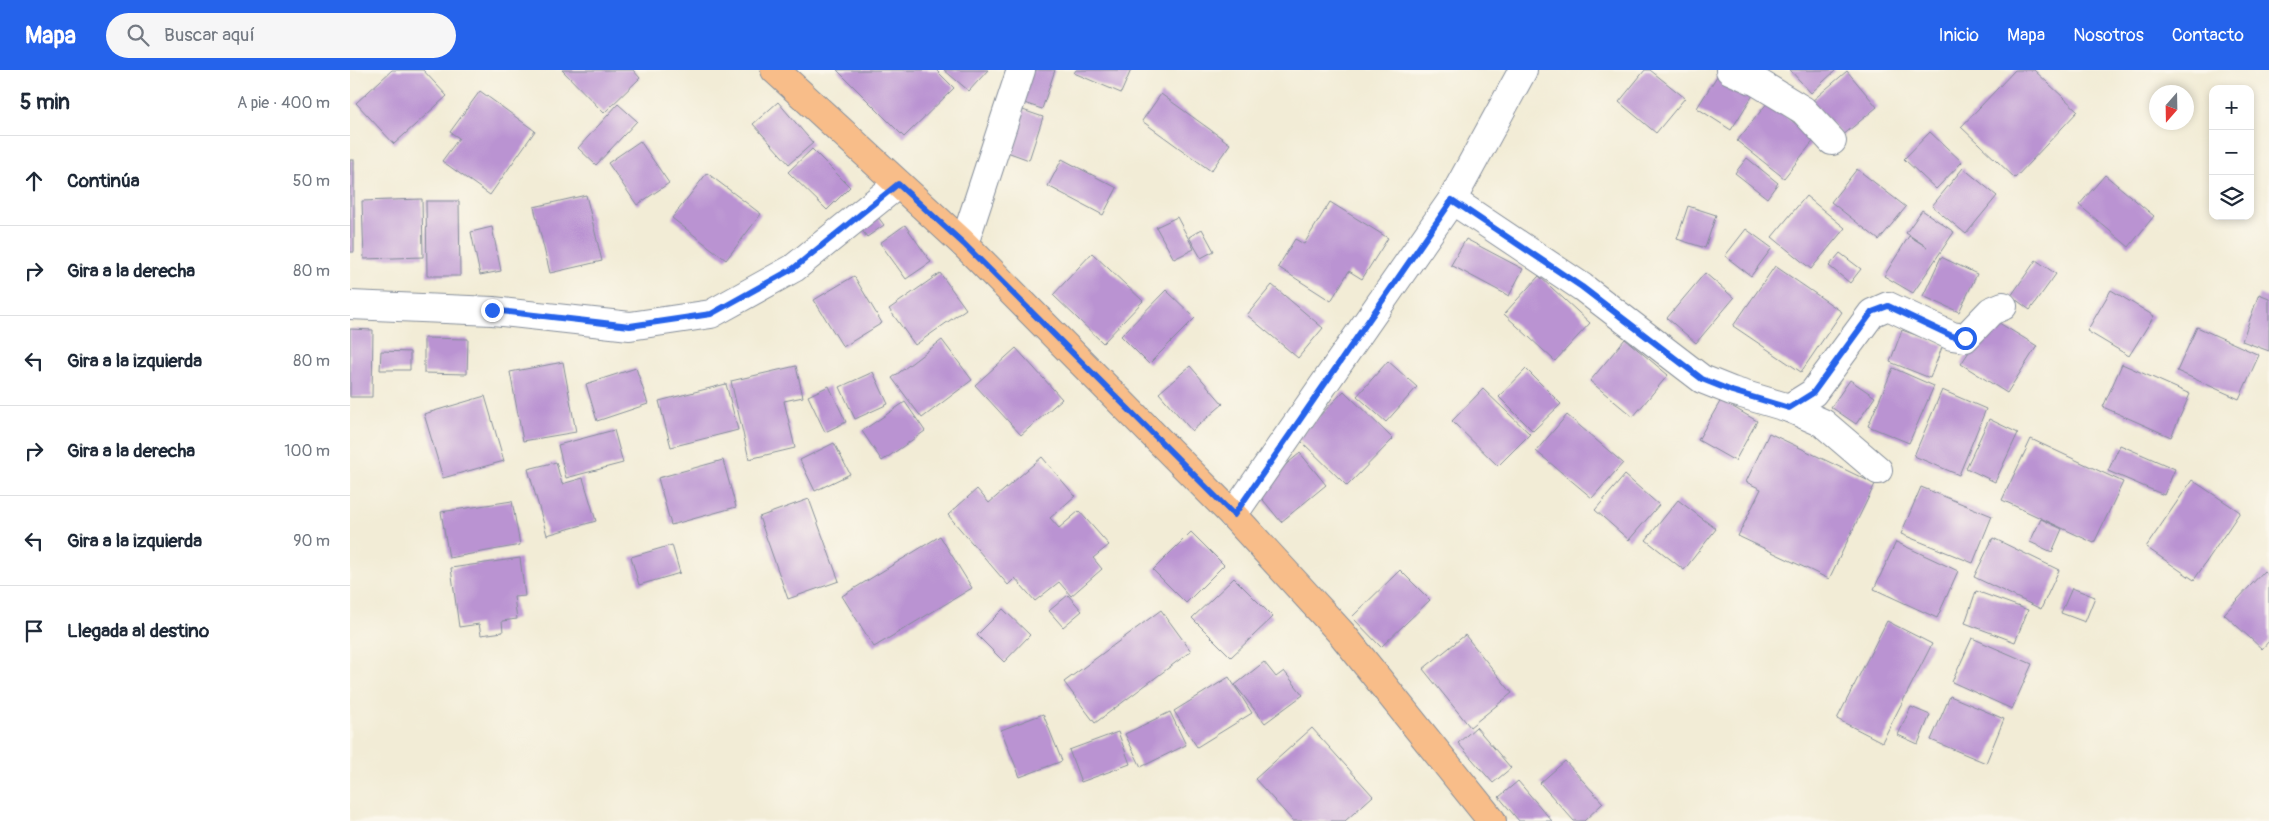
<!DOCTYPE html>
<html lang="es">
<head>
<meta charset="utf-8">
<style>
  :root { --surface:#fff; --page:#f6f6f7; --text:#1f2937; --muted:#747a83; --line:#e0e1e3; --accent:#2563eb }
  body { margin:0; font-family:Pangolin,sans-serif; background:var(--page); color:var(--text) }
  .controls { position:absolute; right:15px; top:15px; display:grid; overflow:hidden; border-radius:10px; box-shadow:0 2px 8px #0003 }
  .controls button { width:45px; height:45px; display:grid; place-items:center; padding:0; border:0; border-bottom:1px solid var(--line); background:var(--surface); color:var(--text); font:25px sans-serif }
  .compass { position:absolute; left:1799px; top:15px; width:45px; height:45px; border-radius:50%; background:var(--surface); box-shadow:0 2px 8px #0003; rotate:200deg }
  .stop { position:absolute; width:15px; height:15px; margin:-11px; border:4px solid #2563eb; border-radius:50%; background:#fff }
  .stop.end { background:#2563eb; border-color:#fff; box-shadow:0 1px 5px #0008 }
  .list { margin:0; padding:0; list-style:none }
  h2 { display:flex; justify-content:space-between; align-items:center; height:65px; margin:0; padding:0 20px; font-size:21px }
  h2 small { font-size:16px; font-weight:400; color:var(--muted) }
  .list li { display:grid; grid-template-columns:32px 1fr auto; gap:15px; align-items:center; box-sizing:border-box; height:90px; padding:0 20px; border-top:1px solid var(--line) }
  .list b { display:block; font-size:19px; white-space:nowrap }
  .list em { font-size:16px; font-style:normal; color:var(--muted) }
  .icon { flex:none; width:28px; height:28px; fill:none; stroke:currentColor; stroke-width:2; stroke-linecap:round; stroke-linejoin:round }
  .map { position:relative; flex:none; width:1919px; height:751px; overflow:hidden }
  header { display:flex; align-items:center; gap:30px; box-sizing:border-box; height:70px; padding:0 25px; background:var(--accent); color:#fff }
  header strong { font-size:24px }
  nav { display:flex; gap:28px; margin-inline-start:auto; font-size:18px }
  .search { width:350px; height:45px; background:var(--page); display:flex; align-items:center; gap:12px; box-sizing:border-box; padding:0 18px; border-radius:28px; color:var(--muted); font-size:19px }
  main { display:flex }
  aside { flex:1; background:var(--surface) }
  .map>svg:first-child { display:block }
</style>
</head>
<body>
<header>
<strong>Mapa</strong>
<div class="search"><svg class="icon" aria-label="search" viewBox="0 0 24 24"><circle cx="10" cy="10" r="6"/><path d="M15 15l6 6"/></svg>Buscar aquí</div>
<nav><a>Inicio</a><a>Mapa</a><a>Nosotros</a><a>Contacto</a></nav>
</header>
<main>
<aside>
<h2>5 min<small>A pie · 400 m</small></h2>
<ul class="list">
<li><svg class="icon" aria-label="ahead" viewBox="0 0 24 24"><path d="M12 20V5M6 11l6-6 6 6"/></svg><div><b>Continúa</b></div><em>50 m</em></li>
<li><svg class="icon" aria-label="right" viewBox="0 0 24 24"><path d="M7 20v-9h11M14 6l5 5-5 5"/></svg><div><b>Gira a la derecha</b></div><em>80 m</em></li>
<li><svg class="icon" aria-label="left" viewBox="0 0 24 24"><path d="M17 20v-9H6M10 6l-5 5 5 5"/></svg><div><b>Gira a la izquierda</b></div><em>80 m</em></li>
<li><svg class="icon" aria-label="right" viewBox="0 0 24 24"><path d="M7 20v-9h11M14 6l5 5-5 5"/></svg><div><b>Gira a la derecha</b></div><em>100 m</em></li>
<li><svg class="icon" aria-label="left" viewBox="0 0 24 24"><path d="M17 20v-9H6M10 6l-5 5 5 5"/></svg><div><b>Gira a la izquierda</b></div><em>90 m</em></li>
<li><svg class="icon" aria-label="arrive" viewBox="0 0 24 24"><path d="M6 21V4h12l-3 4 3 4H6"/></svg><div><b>Llegada al destino</b></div></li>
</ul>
</aside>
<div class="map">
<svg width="1919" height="751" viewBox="0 0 1919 751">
  <rect width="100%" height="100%" fill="#fbf7ec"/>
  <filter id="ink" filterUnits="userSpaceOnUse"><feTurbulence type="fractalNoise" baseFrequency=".02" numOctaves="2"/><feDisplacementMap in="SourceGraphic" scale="10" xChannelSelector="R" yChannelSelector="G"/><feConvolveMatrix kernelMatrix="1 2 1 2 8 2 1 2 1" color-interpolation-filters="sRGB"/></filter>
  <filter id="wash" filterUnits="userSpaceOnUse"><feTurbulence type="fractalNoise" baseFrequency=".0096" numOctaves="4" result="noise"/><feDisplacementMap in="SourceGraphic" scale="20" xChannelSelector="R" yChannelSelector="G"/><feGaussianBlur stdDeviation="1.12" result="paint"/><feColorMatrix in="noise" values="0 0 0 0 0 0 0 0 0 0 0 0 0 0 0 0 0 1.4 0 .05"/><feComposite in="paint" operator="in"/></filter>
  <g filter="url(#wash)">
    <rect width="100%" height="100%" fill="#f2ecd6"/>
    <g id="blocks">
      <!-- building -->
      <g fill="#ba93d2">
        <polygon points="42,0 73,0 97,26 44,74 6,33"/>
        <polygon points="212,0 283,0 290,8 254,43"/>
        <polygon points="487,0 586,0 604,18 554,67"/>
        <polygon points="594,0 638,0 619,21"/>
        <polygon points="678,0 705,0 692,39 668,31"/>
        <polygon points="726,0 781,0 771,23 724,3"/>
        <polygon points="1295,0 1300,0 1335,28 1306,63 1269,32"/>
        <polygon points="1440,0 1486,0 1461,23"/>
        <polygon points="1665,0 1684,0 1728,41 1665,108 1611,57"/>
        <polygon points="1497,1 1527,37 1492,66 1462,31"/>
        <polygon points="1369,3 1403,25 1381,60 1347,38"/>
        <polygon points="130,21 185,61 140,125 92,91 109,68 100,62"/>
        <polygon points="811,24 880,74 861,101 792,51"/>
        <polygon points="428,32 463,73 439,94 403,54"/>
        <polygon points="1418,32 1465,69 1434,108 1387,71"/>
        <polygon points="268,34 287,51 246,95 228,78"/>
        <polygon points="664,37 693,47 679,90 649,79"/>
        <polygon points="1580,62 1612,92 1586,119 1554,89"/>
        <polygon points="290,71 319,113 287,135 258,93"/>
        <polygon points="462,79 500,117 477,140 438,102"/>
        <polygon points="1397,88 1428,113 1417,128 1385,103"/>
        <polygon points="712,89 767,118 753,145 698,116"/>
        <rect x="0" y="90" width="4" height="92"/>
        <polygon points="1613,98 1647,126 1616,164 1582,136"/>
        <polygon points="1507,99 1556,137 1529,170 1481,132"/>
        <polygon points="357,103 411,144 376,190 322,148"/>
        <polygon points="1755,105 1804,146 1779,177 1729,135"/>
        <polygon points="236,125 252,191 200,203 184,137"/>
        <polygon points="1456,126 1495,158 1461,199 1422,167"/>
        <polygon points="72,129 73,187 14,189 12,131"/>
        <polygon points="76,131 109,131 110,206 77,206"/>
        <polygon points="980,132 1038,168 1012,209 999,201 981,231 928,197 945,169 954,174"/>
        <polygon points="1338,136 1366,145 1355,178 1327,169"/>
        <polygon points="1572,140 1604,162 1563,223 1534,206 1559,166 1577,177 1556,163"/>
        <polygon points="525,143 534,155 517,167 508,155"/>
        <polygon points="827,147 844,179 824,189 806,157"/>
        <polygon points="555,155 581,192 556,209 530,173"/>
        <polygon points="142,157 151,201 130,205 121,162"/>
        <polygon points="852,159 864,181 851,188 839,167"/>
        <polygon points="1396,159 1422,178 1401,206 1375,186"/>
        <polygon points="1116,169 1173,199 1159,226 1101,195"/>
        <polygon points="742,183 793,231 753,273 703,225"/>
        <polygon points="1490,183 1511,199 1500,213 1479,196"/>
        <polygon points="1591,187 1627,204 1609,242 1573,226"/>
        <polygon points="1686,190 1706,204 1680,240 1661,226"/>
        <polygon points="1425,196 1492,242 1451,302 1383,256"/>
        <polygon points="590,203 616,239 565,275 539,239"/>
        <polygon points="1355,203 1384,228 1346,273 1317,248"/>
        <polygon points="504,206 532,253 493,277 464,230"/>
        <polygon points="1189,206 1240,253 1205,291 1154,244"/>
        <polygon points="922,215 973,258 948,288 897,245"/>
        <polygon points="816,220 845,248 799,294 771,266"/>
        <polygon points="1761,220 1804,246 1779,286 1737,261"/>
        <polygon points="1909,224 1919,228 1919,281 1892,271"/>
        <polygon points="1641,248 1687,276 1657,323 1611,294"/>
        <polygon points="1847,257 1909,285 1889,329 1827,301"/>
        <polygon points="0,259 23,260 22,327 0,327"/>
        <polygon points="1552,260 1593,275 1580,308 1540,292"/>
        <polygon points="74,268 118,269 117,304 74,303"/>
        <polygon points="1275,269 1318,305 1283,347 1240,311"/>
        <polygon points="592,270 622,310 572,348 542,308"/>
        <polygon points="666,278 712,329 671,365 625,315"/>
        <polygon points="31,281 60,282 60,300 30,300"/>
        <polygon points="1038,291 1067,317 1036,352 1007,326"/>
        <polygon points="213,292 226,362 173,371 160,302"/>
        <polygon points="1772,294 1840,324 1821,367 1753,337"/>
        <polygon points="446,296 453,327 434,331 445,378 399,389 381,311"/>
        <polygon points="840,296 873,334 842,361 809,323"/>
        <polygon points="286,298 298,334 247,351 236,314"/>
        <polygon points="1543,298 1584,316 1559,373 1518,356"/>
        <polygon points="1176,299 1211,334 1183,361 1149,327"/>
        <polygon points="523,302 538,334 505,349 490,317"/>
        <polygon points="1500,310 1525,327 1506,354 1481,337"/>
        <polygon points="376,314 388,360 321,377 309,331"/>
        <polygon points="479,316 496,352 475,362 458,326"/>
        <polygon points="1133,319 1180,364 1148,396 1102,351"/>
        <polygon points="1592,320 1636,339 1609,405 1564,386"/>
        <polygon points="994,321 1043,369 997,416 948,368"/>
        <polygon points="135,326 154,391 93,408 74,344"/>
        <polygon points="1371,330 1407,351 1385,391 1348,370"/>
        <polygon points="555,332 575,361 532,391 512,361"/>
        <polygon points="1217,345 1273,393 1242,428 1186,381"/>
        <polygon points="1639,349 1668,363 1645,412 1616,398"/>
        <polygon points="264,360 273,393 216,408 208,375"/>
        <polygon points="1419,363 1525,414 1479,509 1388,466 1411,419 1396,412"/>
        <polygon points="1681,369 1773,412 1744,473 1652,430"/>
        <polygon points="484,373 500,404 465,421 450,390"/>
        <polygon points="1770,375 1825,399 1814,425 1758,401"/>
        <polygon points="950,383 976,415 931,452 905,420"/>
        <polygon points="692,387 725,426 700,448 709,458 729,441 759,475 743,488 752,499 721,526 709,512 685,531 665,508 658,515 598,445 627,419 639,433"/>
        <polygon points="373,390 386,437 321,455 308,408"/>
        <polygon points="206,392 212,414 233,408 246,451 197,465 178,399"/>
        <polygon points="1275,405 1309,435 1279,470 1245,440"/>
        <polygon points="1842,410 1890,442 1844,510 1796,477"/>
        <polygon points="1571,417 1642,446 1623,493 1551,464"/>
        <polygon points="459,429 489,511 438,529 409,447"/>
        <polygon points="1328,430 1366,459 1334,500 1296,470"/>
        <polygon points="162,431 170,475 99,488 91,442"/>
        <polygon points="1691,449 1712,459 1702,482 1680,472"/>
        <polygon points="841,462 874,495 836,533 803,500"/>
        <polygon points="590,466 622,518 524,577 492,526"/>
        <polygon points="1643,468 1709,500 1691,539 1624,507"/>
        <polygon points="1546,472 1608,501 1587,548 1524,519"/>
        <polygon points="322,475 330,503 289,515 281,487"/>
        <polygon points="170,488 175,526 164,527 167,549 152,551 153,562 131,565 129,554 109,557 101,498"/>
        <polygon points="1050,500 1080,530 1031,577 1002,547"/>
        <polygon points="1914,501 1919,506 1919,571 1912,579 1874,544"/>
        <polygon points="884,508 923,547 881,587 842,548"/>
        <polygon points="1722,518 1745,527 1735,552 1711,543"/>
        <polygon points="1626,521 1678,540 1665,572 1615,553"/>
        <polygon points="718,525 732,541 713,557 699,541"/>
        <polygon points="653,539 680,565 654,592 627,565"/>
        <polygon points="811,540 841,581 745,653 714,612"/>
        <polygon points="1537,551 1582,574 1532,672 1487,649"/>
        <polygon points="1115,565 1162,623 1120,657 1073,599"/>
        <polygon points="1622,568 1682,594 1662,639 1602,612"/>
        <polygon points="914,592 926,607 934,601 953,625 915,653 885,615"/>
        <polygon points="879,607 902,643 847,677 824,641"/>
        <polygon points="1600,626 1654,649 1636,693 1581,670"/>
        <polygon points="1561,637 1580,645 1568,674 1548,665"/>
        <polygon points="820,642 836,675 791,697 775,664"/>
        <polygon points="693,644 712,691 670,707 651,660"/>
        <polygon points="1126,657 1161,698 1143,713 1108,673"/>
        <polygon points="962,658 1023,726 995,751 943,751 905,709"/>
        <polygon points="768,662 780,694 731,712 719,680"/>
        <polygon points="1215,691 1253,733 1234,751 1224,751 1190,713"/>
        <polygon points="1168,711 1202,751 1169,751 1149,727"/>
      </g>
    </g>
  </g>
  <g filter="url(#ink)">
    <use href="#blocks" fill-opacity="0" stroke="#868e9a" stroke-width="1"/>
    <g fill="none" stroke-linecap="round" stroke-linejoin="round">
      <!-- minor casing -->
      <g stroke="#868e9a" stroke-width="30">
        <g id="minor">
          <polyline points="1380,0 1407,12 1453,40 1482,71"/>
          <polyline points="1102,130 1232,217 1352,309 1382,321 1439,338 1473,353 1528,400"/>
          <polyline points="614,174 671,0"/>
          <polyline points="0,235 143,241 280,256 361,244 444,198 548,114"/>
          <polyline points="1439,338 1463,323 1522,243 1538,236 1602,266 1615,268 1641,241 1653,236"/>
          <polyline points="883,445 1102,130 1173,0"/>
        </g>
      </g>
      <!-- major casing -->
      <g stroke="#868e9a" stroke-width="30">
        <polyline id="major" points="425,0 614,174 883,445 992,564 1142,751"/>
      </g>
      <!-- minor -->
      <use href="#minor" stroke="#fff" stroke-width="28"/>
      <!-- major -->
      <use href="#major" stroke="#f8bd89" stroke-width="28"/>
    </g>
  </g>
  <g fill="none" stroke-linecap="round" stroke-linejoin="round" filter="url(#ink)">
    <!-- route -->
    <polyline stroke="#2563eb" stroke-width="6" points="142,240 280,256 361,244 444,198 548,114 614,174 884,445 1102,130 1232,217 1352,309 1382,321 1439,338 1463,323 1522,242 1538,236 1602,266 1615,268"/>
  </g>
</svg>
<div class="controls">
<button>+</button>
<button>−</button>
<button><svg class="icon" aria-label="layers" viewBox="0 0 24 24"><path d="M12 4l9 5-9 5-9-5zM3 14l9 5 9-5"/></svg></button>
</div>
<svg class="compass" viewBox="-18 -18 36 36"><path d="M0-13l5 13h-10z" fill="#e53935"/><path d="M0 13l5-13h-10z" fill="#747a83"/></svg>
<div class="stop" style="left:1615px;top:268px"></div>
<div class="stop end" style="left:142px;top:240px"></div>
</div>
</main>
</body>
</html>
